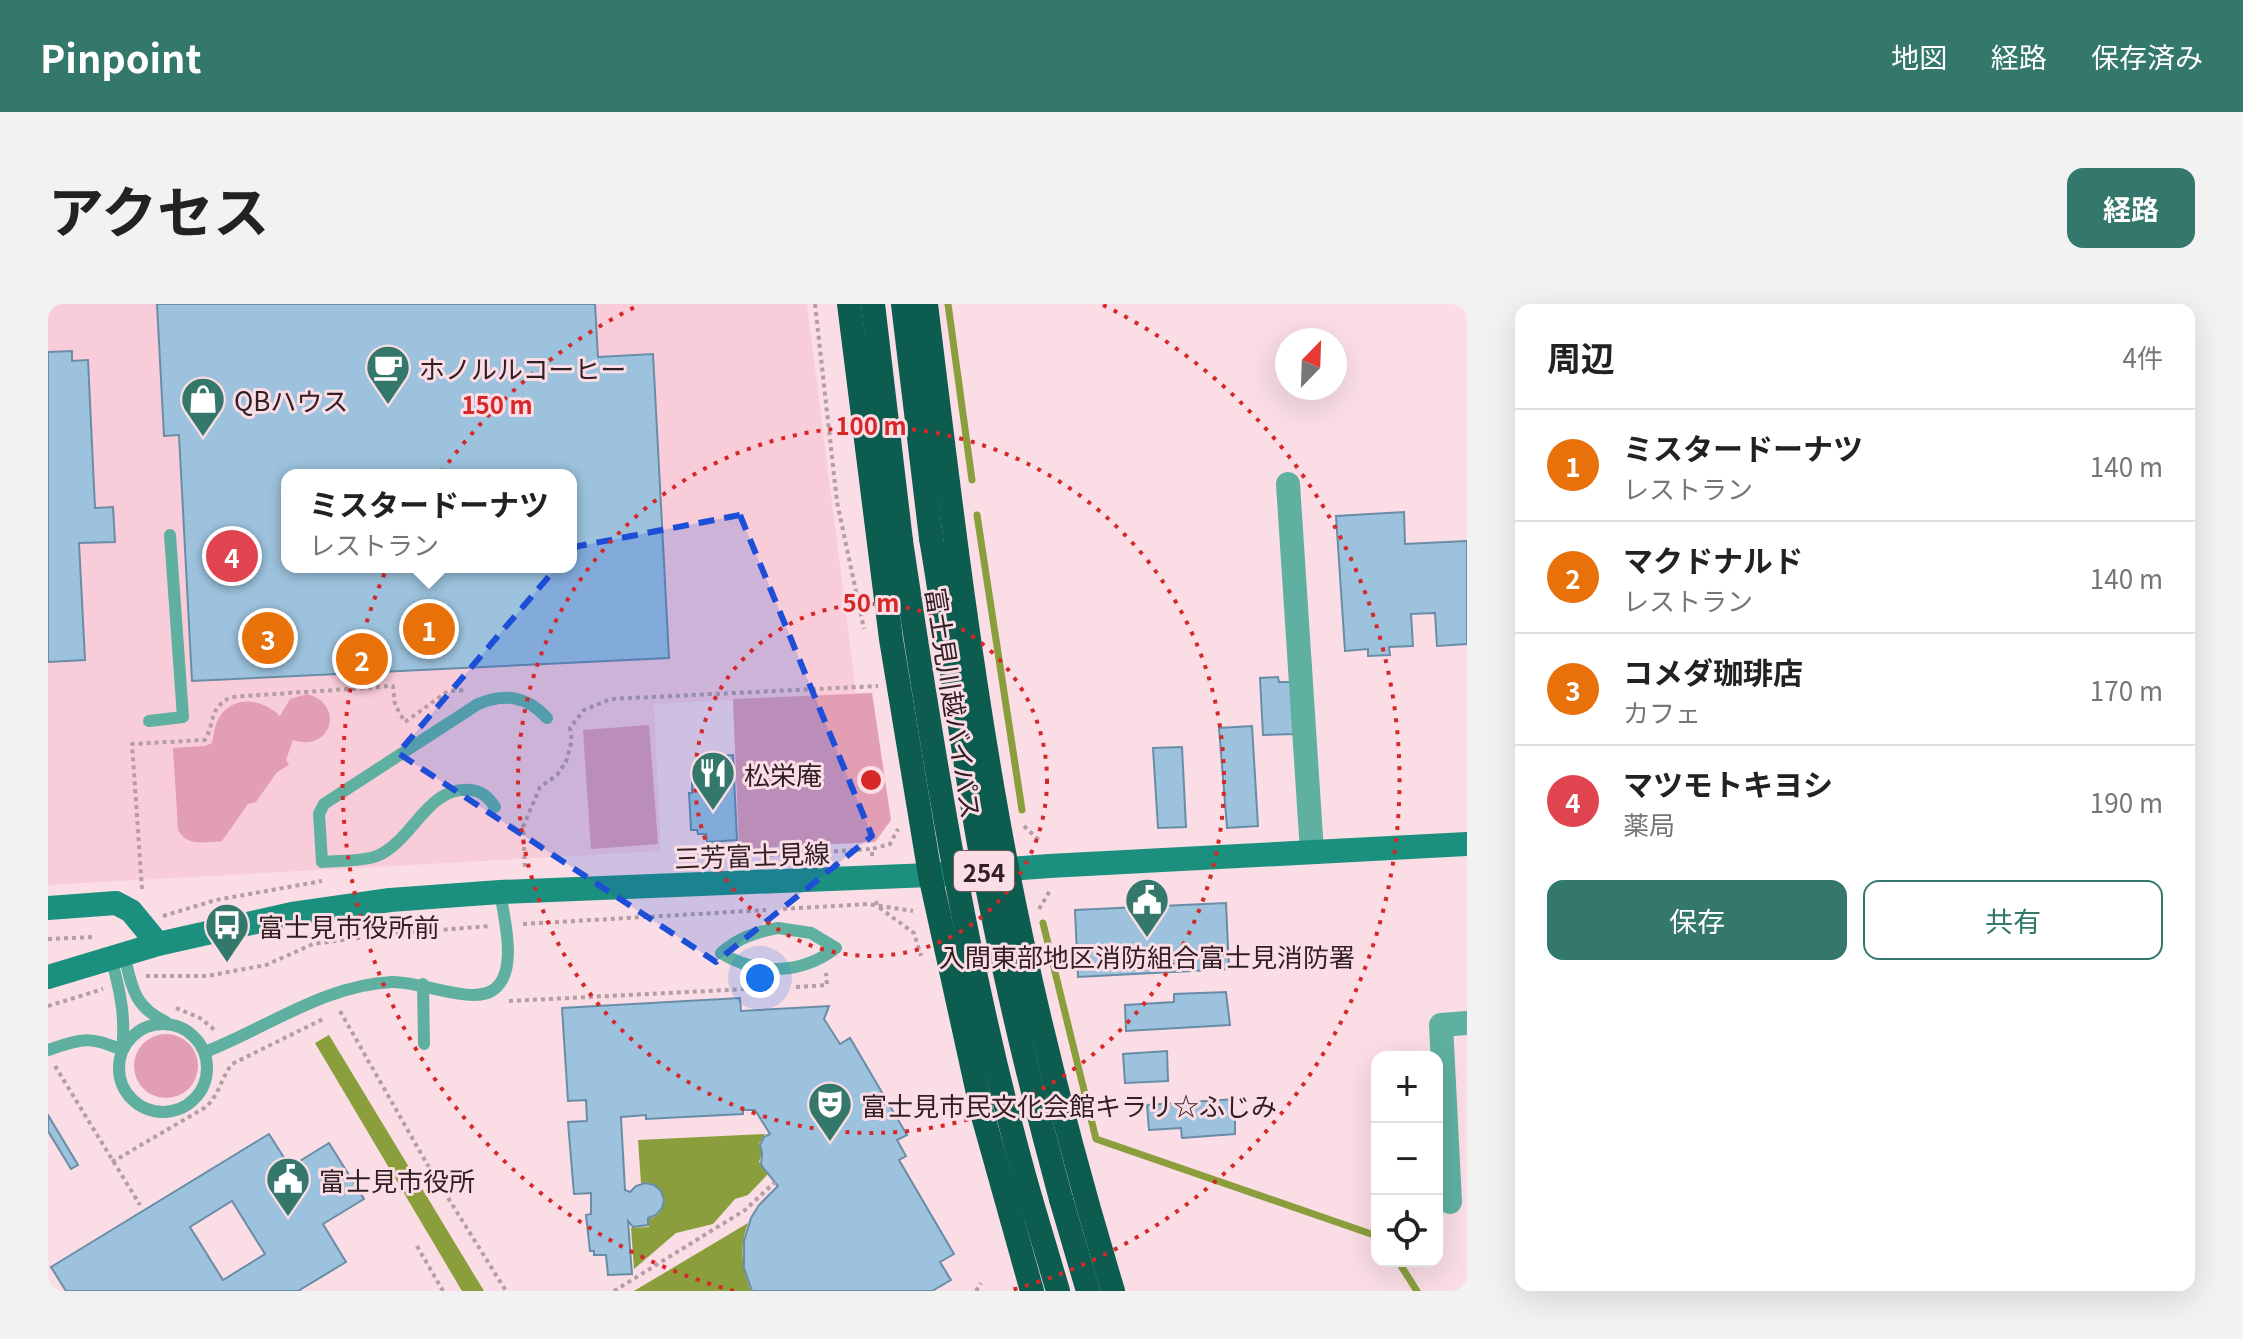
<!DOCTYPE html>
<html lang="ja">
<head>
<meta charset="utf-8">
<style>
  :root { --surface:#fff; --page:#f2f2f2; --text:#222; --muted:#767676; --line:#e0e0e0; --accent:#34786c }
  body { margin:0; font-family:Georgia,"Noto Sans JP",serif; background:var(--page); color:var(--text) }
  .controls { position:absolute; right:24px; bottom:24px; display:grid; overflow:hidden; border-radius:16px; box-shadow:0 8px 32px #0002 }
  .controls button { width:72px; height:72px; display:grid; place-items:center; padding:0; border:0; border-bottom:2px solid var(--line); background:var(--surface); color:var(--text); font:40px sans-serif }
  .compass { position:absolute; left:1227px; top:24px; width:72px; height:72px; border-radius:50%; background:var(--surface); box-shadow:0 8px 32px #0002; rotate:23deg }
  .you { position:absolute; left:712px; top:674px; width:28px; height:28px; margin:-20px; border:6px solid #fff; border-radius:50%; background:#1a73e8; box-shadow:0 0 0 12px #1a73e833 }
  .badge { display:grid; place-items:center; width:52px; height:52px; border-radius:50%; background:var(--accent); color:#fff; font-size:26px; font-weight:700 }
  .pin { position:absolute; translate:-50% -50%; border:4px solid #fff; box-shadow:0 2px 8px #0006 }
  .popup { position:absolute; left:233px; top:165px; width:296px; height:104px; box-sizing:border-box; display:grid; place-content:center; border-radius:16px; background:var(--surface); filter:drop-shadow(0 2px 6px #0005); font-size:26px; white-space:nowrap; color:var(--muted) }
  .popup b { font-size:30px; color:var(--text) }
  .popup::after { content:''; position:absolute; left:50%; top:100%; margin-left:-16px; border:16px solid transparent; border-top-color:var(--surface) }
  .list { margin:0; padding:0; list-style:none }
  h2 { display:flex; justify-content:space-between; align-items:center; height:104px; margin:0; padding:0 32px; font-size:34px }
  h2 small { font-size:26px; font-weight:400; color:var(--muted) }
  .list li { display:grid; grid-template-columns:52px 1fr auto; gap:24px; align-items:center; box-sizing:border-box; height:112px; padding:0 32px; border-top:2px solid var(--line) }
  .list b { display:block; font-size:30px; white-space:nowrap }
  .list p { margin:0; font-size:26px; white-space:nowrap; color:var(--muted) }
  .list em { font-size:26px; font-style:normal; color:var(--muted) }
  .actions { display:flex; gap:16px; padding:24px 32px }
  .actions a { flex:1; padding:18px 0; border:2px solid var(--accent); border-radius:16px; text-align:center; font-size:28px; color:var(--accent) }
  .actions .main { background:var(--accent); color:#fff }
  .icon { flex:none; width:44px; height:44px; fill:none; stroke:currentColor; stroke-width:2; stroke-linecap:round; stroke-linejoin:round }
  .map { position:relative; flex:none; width:1419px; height:987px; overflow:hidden; border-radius:16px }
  header { display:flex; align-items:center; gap:48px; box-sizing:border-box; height:112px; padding:0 40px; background:var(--accent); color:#fff }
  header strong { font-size:38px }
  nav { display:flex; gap:44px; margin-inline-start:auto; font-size:28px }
  .intro { display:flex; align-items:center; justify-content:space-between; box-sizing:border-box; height:192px; padding:0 48px }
  h1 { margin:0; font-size:56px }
  .button { padding:20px 36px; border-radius:16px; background:var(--accent); color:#fff; font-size:28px; font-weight:700 }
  main { display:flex; gap:48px; padding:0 48px }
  aside { flex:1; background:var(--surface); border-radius:16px; box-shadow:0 8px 32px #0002 }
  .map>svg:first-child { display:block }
</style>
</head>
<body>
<header>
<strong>Pinpoint</strong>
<nav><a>地図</a><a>経路</a><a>保存済み</a></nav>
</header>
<div class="intro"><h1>アクセス</h1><a class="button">経路</a></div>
<main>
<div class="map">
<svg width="1419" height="987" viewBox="0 0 1419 987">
  <rect width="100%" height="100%" fill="#fadde5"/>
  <!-- built -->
  <path fill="#f9ccd9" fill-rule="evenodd" d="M0,0H759L808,389H824L843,516L827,538L691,545L685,396L606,400L613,547L0,581ZM239,171H523V263H239Z"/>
  <!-- green -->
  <g fill="#e29eb2">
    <polygon points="824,389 843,516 827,538 691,545 685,395"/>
    <path d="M259,390C298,400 283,449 245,436L238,456L241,461L229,468L208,498L200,500L174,537C157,538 139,543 130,526L125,444L157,442L164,439C166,431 166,422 171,414C185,390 215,395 232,412L242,395Z"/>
    <polygon points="601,421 610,540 543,545 535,426"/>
    <circle cx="118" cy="762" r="32"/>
  </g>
  <!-- water -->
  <g fill="#8a9e3c">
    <polygon points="281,731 436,987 414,987 267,739"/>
    <path d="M717,830L711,840L714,849L711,858L720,870L700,891L687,895L665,920L628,929L586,965L583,924L601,923L600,915C625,910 617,876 593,879L590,836Z"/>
    <path d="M700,919C691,943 694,964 703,987H586Z"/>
  </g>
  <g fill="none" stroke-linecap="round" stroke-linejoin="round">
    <!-- stream -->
    <g stroke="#8a9e3c" stroke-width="7">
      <polyline points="900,0 924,176"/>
      <polyline points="929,211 974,506"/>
      <polyline points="995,619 1048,835 1329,932"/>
      <polyline points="1350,957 1369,987"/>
    </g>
  </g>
  <!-- building -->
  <g fill="#9cc2dd" stroke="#698da7" stroke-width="2" fill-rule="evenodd">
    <path d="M109,0H547L550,53L605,50L621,354L144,377L131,131L116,132ZM239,171H523V263H239Z"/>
    <polygon points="24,47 24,57 40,56 47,204 65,203 67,238 31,239 37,356 0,358 0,48"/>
    <polygon points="1356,208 1357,240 1419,237 1419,340 1389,342 1387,309 1363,310 1365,342 1341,343 1342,351 1320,352 1320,345 1297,347 1288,212"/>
    <polygon points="1230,373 1231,378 1243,378 1247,430 1215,431 1212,374"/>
    <polygon points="1204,422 1210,522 1179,524 1171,424"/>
    <polygon points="1134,443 1138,523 1110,524 1105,444"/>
    <polygon points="685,451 689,536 659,538 658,530 650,530 649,526 643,526 641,489 644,489 644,475 663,474 662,453"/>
    <polygon points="1178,599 1181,665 1030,673 1027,606"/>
    <polygon points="1178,688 1182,721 1078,727 1077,701 1126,698 1126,690"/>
    <polygon points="692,694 693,707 781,702 776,715 792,740 802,734 859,831 849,836 858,852 851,856 906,950 892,958 903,976 884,987 704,987 696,964 696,937 703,914 711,901 730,882 713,861 714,849 712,841 716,833 722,830 707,806 695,806 695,810 598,815 598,811 573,813 577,886 582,888 588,882 597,879 606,881 613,887 616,896 614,904 608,911 600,914 600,921 585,923 580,917 584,970 560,971 558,951 546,951 546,947 542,947 538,911 543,910 543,889 526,890 520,818 539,817 538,796 520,797 514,704"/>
    <polygon points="1119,747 1120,777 1077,779 1075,750"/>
    <polygon points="1187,795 1187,830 1134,834 1133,824 1101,826 1099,801"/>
    <polygon points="0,811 30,861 23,865 0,827"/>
    <path d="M221,830L242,863L281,839L316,895L275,920L298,958L250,987H18L3,963ZM184,897L217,950L175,976L142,923Z"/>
  </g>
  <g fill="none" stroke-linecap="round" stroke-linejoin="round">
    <!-- path -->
    <g stroke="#b59da4" stroke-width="4" stroke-dasharray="4 4" stroke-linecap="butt">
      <polyline points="767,0 789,198 816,325"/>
      <polyline points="976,522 993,538"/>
      <polyline points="722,551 824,545"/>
      <polyline points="824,552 824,545 842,540 850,525"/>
      <polyline points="477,563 475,523 492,483 509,471 518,458 524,436 522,424 536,406 563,395 830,382"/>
      <path d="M94,585L84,440L157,436C168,416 160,405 183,393L345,382L347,401L357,418L400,387L418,386"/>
      <polyline points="828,597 829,602 866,629 873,652"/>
      <polyline points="735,605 819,600 865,607"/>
      <polyline points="991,605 1003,585"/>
      <polyline points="115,612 168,596 274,577"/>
      <polyline points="475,620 718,606"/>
      <polyline points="0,635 46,633"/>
      <polyline points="98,672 159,672 218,661 265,640 339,630 443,622"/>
      <polyline points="748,683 779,681 778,669"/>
      <polyline points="461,697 719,684"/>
      <polyline points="0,702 55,685"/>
      <polyline points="128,704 152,714 168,727"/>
      <polyline points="292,707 379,860 458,987"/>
      <polyline points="7,762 92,901"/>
      <path d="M64,858L158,803C171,791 173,774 184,760L275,715"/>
      <polyline points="369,942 395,987"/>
      <polyline points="566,987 697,906 727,878"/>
      <polyline points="928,987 933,979"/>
    </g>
    <!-- lane -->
    <g stroke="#5fb0a0" stroke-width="12">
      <polyline points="101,417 135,413 122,231"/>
      <path d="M447,503C440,493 434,487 422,486C379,482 365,537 329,552C313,558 291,556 274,558L271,510L276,500L430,400C457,389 479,392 499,414"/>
      <path d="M730,624L763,629L788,644C754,670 711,672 673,649C690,634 708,628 730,624Z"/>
      <path d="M76,650C84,683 85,702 118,718"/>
      <polyline points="375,680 376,740"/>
      <circle cx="115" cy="764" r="44"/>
      <path d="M0,746C33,735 41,731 74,746C78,713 72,686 63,654"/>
      <path d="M157,748C219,724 276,681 344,678C372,677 424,701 445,686C471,669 456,614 452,588"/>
    </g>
    <!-- street -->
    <g stroke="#5fb0a0" stroke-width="24">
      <polyline points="1240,180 1264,548"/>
      <polyline points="1402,898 1393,721 1419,719"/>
    </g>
    <!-- secondary -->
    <g stroke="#1b907e" stroke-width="24">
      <polyline points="0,604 68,599 83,607 110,640"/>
      <polyline points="0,673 110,640 244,610 342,596 452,588 882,571 1001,562 1419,540"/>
    </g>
    <!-- highway -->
    <g stroke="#0c5c50" stroke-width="24">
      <polyline points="801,0 843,335 882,571 935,812 984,987"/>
      <polyline points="825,0 853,237"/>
      <polyline points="855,0 883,234"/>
      <path d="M878,0C901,189 923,377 959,564C987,707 1023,848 1065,987"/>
      <polyline points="1013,895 1040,987"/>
      <polyline points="983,896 1010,987"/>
    </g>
    <!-- highway-bridge -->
    <g stroke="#0c5c50" stroke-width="24">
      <path d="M883,234C900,336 913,438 931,540C953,659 981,778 1013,895"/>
      <path d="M853,237C886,459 921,680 983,896"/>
    </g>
  </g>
  <!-- marked area -->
  <path fill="#1d4ed8" fill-opacity="0.2" stroke="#1d4ed8" stroke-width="6" stroke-dasharray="16 10" stroke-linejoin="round" d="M692,211L824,532L668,658L350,449L526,243Z"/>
  <!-- distance rings -->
  <g fill="none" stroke="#d62828" stroke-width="4" stroke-dasharray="4 8">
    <circle cx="823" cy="476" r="176"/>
    <circle cx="823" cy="476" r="353"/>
    <path d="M686 987A529 529 0 0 1 591 1M1055 1A529 529 0 0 1 960 987"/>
  </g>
  <!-- icons -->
  <defs>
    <g id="cafe-pin" transform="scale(2.3)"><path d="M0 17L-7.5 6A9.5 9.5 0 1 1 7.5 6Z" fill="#34786c" stroke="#fadde5"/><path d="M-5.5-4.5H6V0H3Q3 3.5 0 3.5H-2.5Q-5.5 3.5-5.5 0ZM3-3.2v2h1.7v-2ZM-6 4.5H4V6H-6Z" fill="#fff"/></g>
    <g id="shop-pin" transform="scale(2.3)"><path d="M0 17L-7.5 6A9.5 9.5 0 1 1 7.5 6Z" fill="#34786c" stroke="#fadde5"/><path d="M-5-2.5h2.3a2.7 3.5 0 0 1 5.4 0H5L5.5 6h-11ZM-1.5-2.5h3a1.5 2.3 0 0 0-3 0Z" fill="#fff"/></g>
    <g id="restaurant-pin" transform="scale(2.3)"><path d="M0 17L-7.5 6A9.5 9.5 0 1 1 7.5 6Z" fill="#34786c" stroke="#fadde5"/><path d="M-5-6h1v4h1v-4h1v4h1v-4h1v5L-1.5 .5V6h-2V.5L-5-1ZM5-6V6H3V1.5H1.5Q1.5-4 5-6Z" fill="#fff"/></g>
    <g id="civic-pin" transform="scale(2.3)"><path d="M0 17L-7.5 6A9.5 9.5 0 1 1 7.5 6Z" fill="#34786c" stroke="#fadde5"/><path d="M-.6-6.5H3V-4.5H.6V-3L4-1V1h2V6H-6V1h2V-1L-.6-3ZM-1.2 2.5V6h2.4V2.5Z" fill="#fff"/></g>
    <g id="bus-pin" transform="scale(2.3)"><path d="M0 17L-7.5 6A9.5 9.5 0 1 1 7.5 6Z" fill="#34786c" stroke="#fadde5"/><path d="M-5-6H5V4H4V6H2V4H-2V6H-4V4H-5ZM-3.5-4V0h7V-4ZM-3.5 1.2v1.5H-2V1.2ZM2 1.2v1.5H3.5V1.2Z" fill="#fff"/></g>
    <g id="theatre-pin" transform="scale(2.3)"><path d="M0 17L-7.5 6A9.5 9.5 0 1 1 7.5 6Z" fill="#34786c" stroke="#fadde5"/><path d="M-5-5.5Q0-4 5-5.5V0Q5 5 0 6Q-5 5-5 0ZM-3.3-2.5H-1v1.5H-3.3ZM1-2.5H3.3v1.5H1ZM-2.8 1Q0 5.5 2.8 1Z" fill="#fff"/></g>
  </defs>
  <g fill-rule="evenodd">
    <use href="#cafe-pin" x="340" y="63"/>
    <use href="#shop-pin" x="155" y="95"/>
    <use href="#restaurant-pin" x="665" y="469"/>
    <use href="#civic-pin" x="1099" y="596"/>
    <use href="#bus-pin" x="179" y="621"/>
    <use href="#theatre-pin" x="782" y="800"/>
    <use href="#civic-pin" x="240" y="875"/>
  </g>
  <g text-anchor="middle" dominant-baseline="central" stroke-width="6" stroke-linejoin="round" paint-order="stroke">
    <!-- shield labels -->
    <rect fill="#fadde5" stroke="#6d585e" stroke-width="2" x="906" y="547" width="60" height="40" rx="6"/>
    <g font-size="24" font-weight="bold" fill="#301f24">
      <text x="936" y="567">254</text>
    </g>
    <!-- poi labels -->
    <g font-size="26" fill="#301f24" stroke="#fadde5" text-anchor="start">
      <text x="371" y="63">ホノルルコーヒー</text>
      <text x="186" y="95">QBハウス</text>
      <text x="696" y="469">松栄庵</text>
      <text x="210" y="621">富士見市役所前</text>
      <text x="1099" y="651" text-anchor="middle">入間東部地区消防組合富士見消防署</text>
      <text x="813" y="800">富士見市民文化会館キラリ☆ふじみ</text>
      <text x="271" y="875">富士見市役所</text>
    </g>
    <!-- street labels -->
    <g font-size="26" fill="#301f24" stroke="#fadde5">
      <text transform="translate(907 399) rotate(81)">富士見川越バイパス</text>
      <text transform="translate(704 550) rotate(-2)">三芳富士見線</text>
    </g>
  </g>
  <circle cx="823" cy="476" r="12" fill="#d62828" stroke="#fadde5" stroke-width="4"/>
  <g font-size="24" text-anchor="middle" font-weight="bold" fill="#d62828" stroke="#fadde5" stroke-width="6" stroke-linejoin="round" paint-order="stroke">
    <text x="449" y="110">150 m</text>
    <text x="823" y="131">100 m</text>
    <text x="823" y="308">50 m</text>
  </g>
</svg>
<div class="controls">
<button>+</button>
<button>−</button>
<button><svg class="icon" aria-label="locate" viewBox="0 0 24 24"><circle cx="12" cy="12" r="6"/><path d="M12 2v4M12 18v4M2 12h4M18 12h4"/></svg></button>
</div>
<svg class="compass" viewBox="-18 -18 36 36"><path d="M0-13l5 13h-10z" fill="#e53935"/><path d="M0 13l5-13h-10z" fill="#767676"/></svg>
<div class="you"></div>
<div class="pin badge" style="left:381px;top:325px;background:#e8710a">1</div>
<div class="popup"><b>ミスタードーナツ</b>レストラン</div>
<div class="pin badge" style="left:314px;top:355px;background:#e8710a">2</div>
<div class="pin badge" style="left:220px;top:334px;background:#e8710a">3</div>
<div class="pin badge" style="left:184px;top:252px;background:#e0444e">4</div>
</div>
<aside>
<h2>周辺<small>4件</small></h2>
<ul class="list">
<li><span class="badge" style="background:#e8710a">1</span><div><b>ミスタードーナツ</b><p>レストラン</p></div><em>140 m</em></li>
<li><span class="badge" style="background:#e8710a">2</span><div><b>マクドナルド</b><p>レストラン</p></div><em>140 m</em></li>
<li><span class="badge" style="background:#e8710a">3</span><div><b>コメダ珈琲店</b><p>カフェ</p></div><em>170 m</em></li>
<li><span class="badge" style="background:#e0444e">4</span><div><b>マツモトキヨシ</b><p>薬局</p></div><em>190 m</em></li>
</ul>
<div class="actions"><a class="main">保存</a><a>共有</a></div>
</aside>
</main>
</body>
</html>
